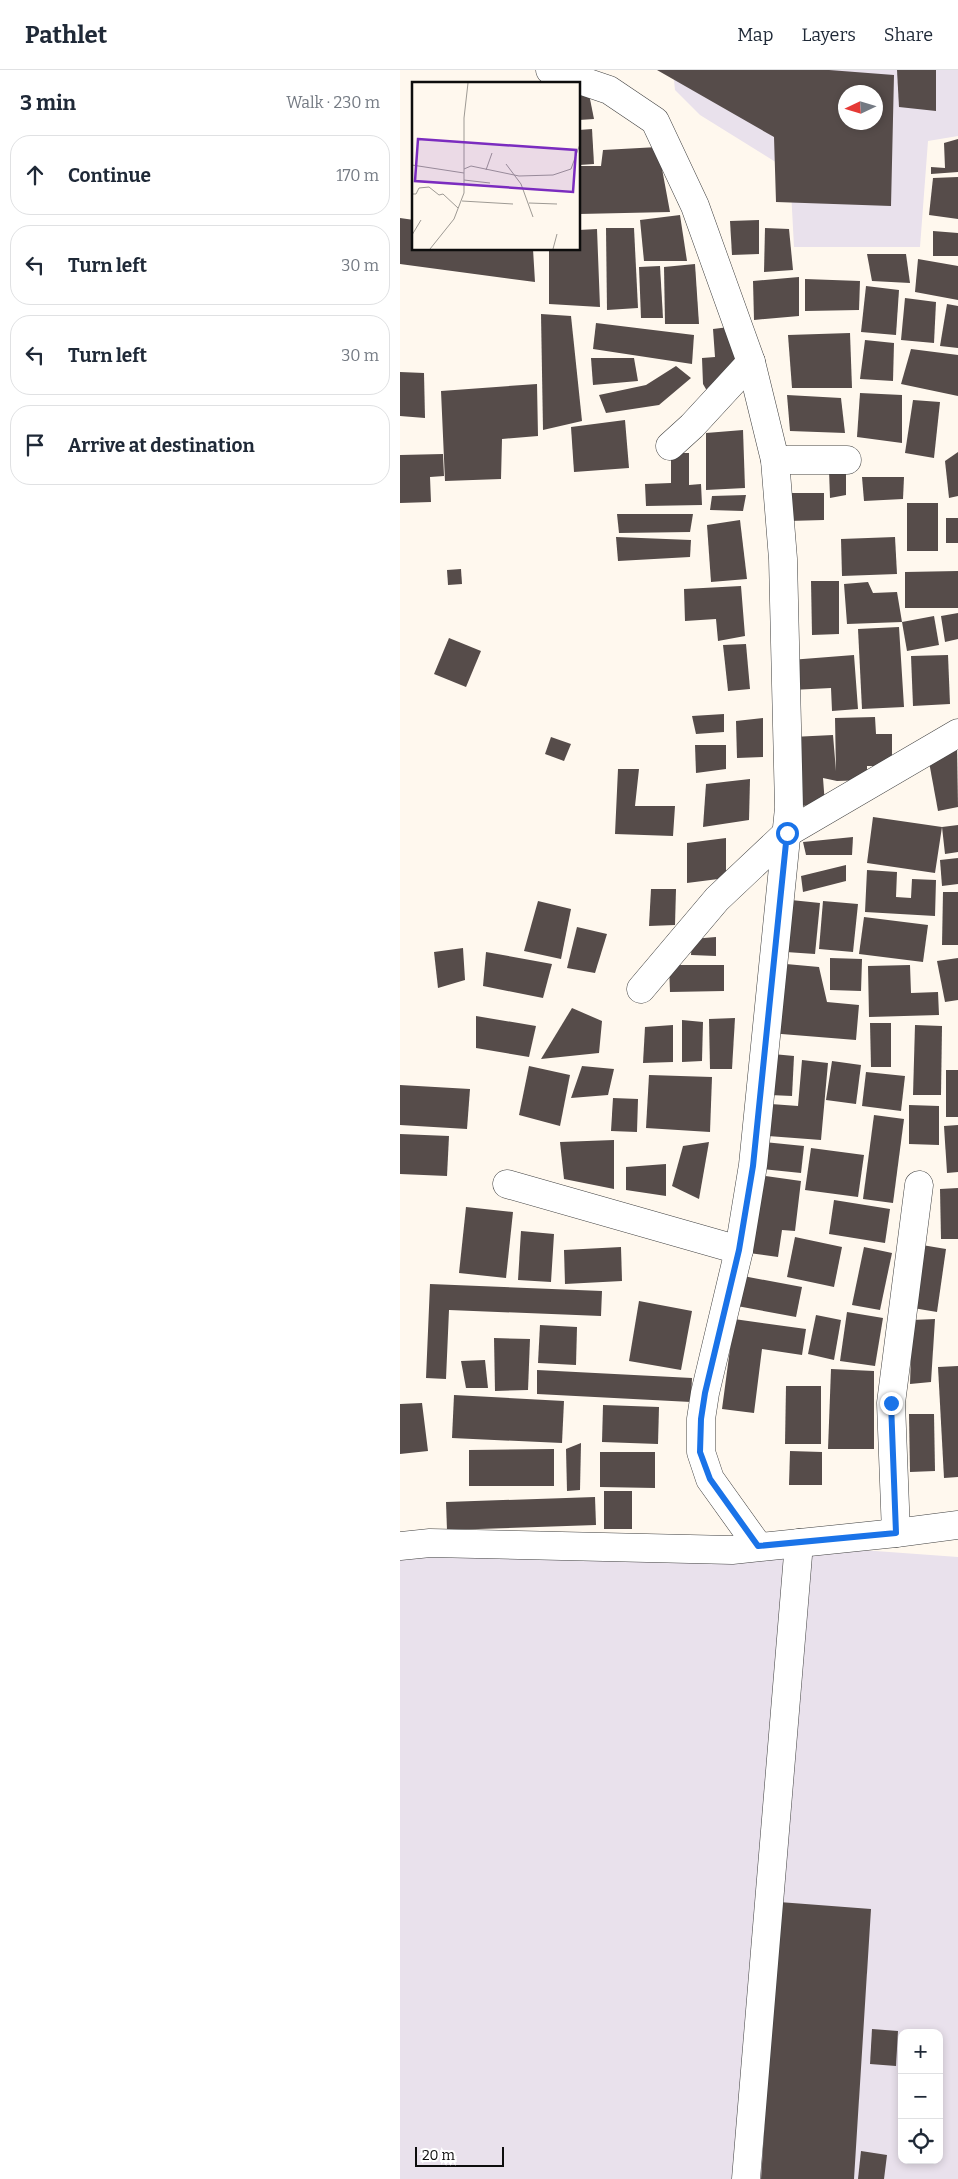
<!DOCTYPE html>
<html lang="en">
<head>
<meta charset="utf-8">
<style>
  :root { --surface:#fff; --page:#f2f2f3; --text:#1f2937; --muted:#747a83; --line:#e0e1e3 }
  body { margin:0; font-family:Bitter,serif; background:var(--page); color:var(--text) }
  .controls { position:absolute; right:15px; bottom:15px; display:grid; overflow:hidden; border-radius:10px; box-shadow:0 2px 8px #0003 }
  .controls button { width:45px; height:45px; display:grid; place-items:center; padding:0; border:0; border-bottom:1px solid var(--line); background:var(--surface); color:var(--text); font:25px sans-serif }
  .compass { position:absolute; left:438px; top:15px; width:45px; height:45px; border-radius:50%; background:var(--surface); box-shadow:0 2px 8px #0003; rotate:266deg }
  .scale { position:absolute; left:15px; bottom:12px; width:89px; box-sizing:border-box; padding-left:5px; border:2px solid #0d0d0d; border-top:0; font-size:14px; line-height:18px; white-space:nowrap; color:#0d0d0d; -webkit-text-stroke:4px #fff; paint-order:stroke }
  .stop { position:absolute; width:15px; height:15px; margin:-11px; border:4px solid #1a73e8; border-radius:50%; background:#fff }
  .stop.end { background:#1a73e8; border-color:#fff; box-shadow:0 1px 5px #0008 }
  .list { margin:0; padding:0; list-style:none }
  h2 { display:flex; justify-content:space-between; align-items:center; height:65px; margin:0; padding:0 20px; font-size:21px }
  h2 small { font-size:16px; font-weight:400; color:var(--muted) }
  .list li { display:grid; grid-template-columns:32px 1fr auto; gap:15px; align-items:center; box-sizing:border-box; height:80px; margin:0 10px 10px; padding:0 10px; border:1px solid var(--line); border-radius:20px }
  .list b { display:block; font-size:19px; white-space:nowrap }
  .list em { font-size:16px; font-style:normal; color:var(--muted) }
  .icon { flex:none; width:28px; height:28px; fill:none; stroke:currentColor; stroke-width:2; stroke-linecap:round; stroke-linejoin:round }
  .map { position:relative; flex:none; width:558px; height:2109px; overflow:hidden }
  header { display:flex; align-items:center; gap:30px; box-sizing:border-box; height:70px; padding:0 25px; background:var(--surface); border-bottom:1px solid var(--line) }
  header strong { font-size:24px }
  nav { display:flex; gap:28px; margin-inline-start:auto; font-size:18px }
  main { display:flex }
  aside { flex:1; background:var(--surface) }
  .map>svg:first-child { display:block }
</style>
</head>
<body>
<header>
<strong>Pathlet</strong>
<nav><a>Map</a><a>Layers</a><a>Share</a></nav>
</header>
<main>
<aside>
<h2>3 min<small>Walk · 230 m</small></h2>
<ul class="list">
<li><svg class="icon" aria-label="ahead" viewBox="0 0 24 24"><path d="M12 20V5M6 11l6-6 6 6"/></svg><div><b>Continue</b></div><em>170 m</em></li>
<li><svg class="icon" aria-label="left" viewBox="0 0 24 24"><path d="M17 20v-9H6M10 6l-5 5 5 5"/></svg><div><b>Turn left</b></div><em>30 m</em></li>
<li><svg class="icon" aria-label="left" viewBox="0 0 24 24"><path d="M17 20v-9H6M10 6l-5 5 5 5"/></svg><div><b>Turn left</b></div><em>30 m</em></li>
<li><svg class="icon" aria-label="arrive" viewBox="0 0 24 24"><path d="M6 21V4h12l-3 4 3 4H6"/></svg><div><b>Arrive at destination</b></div></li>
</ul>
</aside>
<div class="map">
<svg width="558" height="2109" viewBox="0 0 558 2109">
  <rect width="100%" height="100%" fill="#fff8ee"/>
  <!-- industrial -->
  <g fill="#e9e1ec" fill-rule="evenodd">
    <path d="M273,0H558V66L528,71L520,177H394L390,101L300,45L275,20ZM446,22H476V52H446Z"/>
    <path d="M0,1465L434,1478L558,1487V2109H0ZM502,1963H539V2090H502Z"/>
  </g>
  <!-- building -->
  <g fill="#564c4a" fill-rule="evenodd">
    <path d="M257,0H429L494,5L491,136L376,132L374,67ZM446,22H476V52H446Z"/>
    <polygon points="497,0 536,0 536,41 499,37"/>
    <polygon points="179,19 188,19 194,49 179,50"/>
    <polygon points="192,59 194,94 179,95 179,60"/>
    <polygon points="558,69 558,102 531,104 531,97 545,98 544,73"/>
    <polygon points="258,77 270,142 179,144 179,96 201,96 203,80"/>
    <polygon points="558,107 558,149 529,145 533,108"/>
    <polygon points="280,145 287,191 244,191 240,150"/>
    <polygon points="0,148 14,150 14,179 133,179 135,212 0,194"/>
    <polygon points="359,150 359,184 332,185 330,151"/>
    <polygon points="206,158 234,158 238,238 207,240"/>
    <polygon points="365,158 389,159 393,200 364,202"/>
    <polygon points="197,159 200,237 149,234 149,179 179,179 179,160"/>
    <polygon points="533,161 558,163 558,186 533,186"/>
    <polygon points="467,184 506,184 510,213 472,211"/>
    <polygon points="518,189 558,196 558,230 515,222"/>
    <polygon points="295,194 299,254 265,254 264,197"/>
    <polygon points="260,196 263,248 241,248 239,197"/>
    <polygon points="399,207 399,246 354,250 353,211"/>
    <polygon points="405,209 460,211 459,240 405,241"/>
    <polygon points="466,216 499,220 496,265 461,262"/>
    <polygon points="505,228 536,232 534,273 501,270"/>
    <polygon points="547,234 558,236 558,278 540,276"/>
    <polygon points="141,244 171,246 182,351 143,360"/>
    <polygon points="196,253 294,265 292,294 193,279"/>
    <polygon points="329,257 342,291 310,326 303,314 302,288 315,287 313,259"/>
    <polygon points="450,263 452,318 392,318 388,265"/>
    <polygon points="465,270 494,273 493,311 460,309"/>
    <polygon points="511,279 558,285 558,326 501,314"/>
    <polygon points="191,288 234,288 238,311 193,315"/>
    <polygon points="276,296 291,308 259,335 206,343 199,325 246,315"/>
    <polygon points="0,302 24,303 25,348 0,346"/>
    <polygon points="137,314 138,366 102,369 101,409 45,411 41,321"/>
    <polygon points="460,323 502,325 502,373 457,367"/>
    <polygon points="387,325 441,328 445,363 390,361"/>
    <polygon points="513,330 540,332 534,388 505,383"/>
    <polygon points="225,350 229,398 174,402 171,357"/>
    <polygon points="343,360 345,418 306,420 306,363"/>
    <polygon points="558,382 558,426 549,428 545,391"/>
    <polygon points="271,383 289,383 289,415 301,414 302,435 246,436 245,414 271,413"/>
    <polygon points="43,384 44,406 30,407 31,432 0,433 0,385"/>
    <polygon points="446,399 446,425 430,428 429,400"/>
    <polygon points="462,407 504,407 503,429 464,431"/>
    <polygon points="388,423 424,423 424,450 388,451"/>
    <polygon points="346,425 343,441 310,440 312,426"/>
    <rect x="507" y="433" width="31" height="48"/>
    <polygon points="217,444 293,444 290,462 219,463"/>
    <rect x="546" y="448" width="12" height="25"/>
    <polygon points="340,450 347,509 311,512 307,455"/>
    <polygon points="216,467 291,470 290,487 218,491"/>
    <polygon points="495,467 497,504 442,506 441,469"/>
    <polygon points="61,499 62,514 48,515 47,500"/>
    <polygon points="558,501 558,538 505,538 505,502"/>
    <polygon points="411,511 439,511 439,564 412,565"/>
    <polygon points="468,512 473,523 497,522 502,552 447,554 444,514"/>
    <polygon points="341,516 345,566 318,571 316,549 285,551 284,519"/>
    <polygon points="558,543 558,569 545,572 541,546"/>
    <polygon points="534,546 539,575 507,581 502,552"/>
    <polygon points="499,557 504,637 462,639 458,559"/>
    <polygon points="49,568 81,581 66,617 34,604"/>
    <polygon points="346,574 350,619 328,621 323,575"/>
    <polygon points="454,585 458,639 432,641 431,618 392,620 390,590"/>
    <polygon points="548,585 550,634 513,636 511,586"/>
    <polygon points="324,644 324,662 296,664 292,646"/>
    <polygon points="475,647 476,664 492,664 492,696 467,696 467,710 437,711 423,708 425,735 396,736 392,667 433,665 436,701 435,648"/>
    <polygon points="363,648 363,687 337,688 336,651"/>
    <polygon points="151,667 171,674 164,691 145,684"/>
    <polygon points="295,675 326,675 326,699 296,703"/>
    <polygon points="557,675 558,737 538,741 527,681"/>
    <polygon points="218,699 239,699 235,736 275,736 273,766 215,764"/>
    <polygon points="350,709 349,750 303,757 306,714"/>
    <polygon points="473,747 542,757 558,755 558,782 545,784 542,757 535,803 467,793"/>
    <polygon points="453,767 452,785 406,785 403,772"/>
    <polygon points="326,768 326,808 287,813 287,773"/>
    <polygon points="558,788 558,814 542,816 540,790"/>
    <polygon points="446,795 446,811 403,822 401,806"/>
    <polygon points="467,800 497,802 496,827 511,828 512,809 536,810 535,846 465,842"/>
    <polygon points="251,819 276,819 275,855 249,856"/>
    <polygon points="543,822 558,822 558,875 542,875"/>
    <polygon points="391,830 420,833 415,884 386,882"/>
    <polygon points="138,831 171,839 161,889 124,881"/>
    <polygon points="423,831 458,834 453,882 419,879"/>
    <polygon points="464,847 528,855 523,892 459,884"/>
    <polygon points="177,857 207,864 195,903 167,898"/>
    <polygon points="316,867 316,886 291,885 292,869"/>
    <polygon points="63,878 65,910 38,918 34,882"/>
    <polygon points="86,882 152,894 143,928 83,916"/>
    <polygon points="430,888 462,889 461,921 430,920"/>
    <polygon points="558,888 558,930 545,932 537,891"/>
    <polygon points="375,893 419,897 427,932 459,935 456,970 369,963"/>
    <polygon points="269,895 324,895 324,921 270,922"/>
    <polygon points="510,895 511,923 538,922 539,945 469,947 468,896"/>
    <polygon points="172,938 202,951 199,983 141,989"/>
    <polygon points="76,946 136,956 129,987 76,978"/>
    <polygon points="335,948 332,999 310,999 309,949"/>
    <polygon points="282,950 303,952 302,991 282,992"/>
    <polygon points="470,953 491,953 491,997 471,997"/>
    <polygon points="273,955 273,992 243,993 245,957"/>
    <polygon points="515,955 542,956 541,1025 513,1025"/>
    <polygon points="373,984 394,986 392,1026 370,1025"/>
    <polygon points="402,990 428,993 421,1070 368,1066 371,1034 398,1036"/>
    <polygon points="432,991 461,995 456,1034 426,1030"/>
    <polygon points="129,996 170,1005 160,1056 119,1045"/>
    <polygon points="182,996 214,999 208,1025 171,1028"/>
    <rect x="546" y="1000" width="12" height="47"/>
    <polygon points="466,1002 505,1006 501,1041 462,1036"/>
    <polygon points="249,1005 312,1007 310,1062 246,1058"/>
    <polygon points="0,1015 70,1019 67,1059 0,1055"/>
    <polygon points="213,1028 238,1029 237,1062 211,1061"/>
    <polygon points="509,1035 539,1036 539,1075 509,1074"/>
    <polygon points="474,1045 504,1049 493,1133 463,1129"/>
    <polygon points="558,1055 558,1102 547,1103 544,1056"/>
    <polygon points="0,1064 49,1066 47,1106 0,1104"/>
    <polygon points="214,1070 214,1119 164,1109 160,1072"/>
    <polygon points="309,1072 299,1129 272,1116 283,1076"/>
    <polygon points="364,1072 404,1076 401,1103 362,1099"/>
    <polygon points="411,1078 464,1085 458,1127 405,1120"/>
    <polygon points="266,1094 266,1126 226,1120 226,1097"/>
    <polygon points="359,1105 401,1111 395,1161 382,1160 378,1187 349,1183"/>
    <polygon points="558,1118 558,1169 541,1169 540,1119"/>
    <polygon points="434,1130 490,1139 485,1173 429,1164"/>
    <polygon points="66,1137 113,1142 106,1208 59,1203"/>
    <polygon points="121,1161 154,1164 151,1212 118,1210"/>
    <polygon points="395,1167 442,1177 434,1217 387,1207"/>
    <polygon points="522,1175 546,1179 537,1242 513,1238"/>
    <polygon points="221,1177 222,1211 165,1214 164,1180"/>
    <polygon points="464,1177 492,1183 480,1240 452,1235"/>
    <polygon points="343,1206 402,1217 396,1247 337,1236"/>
    <polygon points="30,1214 202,1221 201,1246 49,1240 46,1309 26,1308"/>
    <polygon points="239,1231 292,1241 281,1300 229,1291"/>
    <polygon points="447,1242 483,1248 475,1296 440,1291"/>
    <polygon points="416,1245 441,1250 434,1290 408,1284"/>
    <polygon points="334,1249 406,1259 402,1285 362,1279 354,1343 322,1339"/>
    <polygon points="535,1249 531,1312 510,1314 512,1250"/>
    <polygon points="140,1255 177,1257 176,1295 138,1293"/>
    <polygon points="94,1268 130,1269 128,1320 95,1321"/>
    <polygon points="85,1290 88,1318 66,1318 61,1291"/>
    <polygon points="558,1296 558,1407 544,1408 538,1297"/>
    <polygon points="431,1299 474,1301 474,1379 428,1379"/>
    <polygon points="137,1300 292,1308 291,1332 137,1324"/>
    <polygon points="386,1316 421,1316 421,1374 385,1374"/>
    <polygon points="54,1325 164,1331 162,1373 52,1368"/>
    <polygon points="22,1333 28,1381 0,1384 0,1334"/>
    <polygon points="203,1335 259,1337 258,1374 202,1372"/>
    <polygon points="509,1344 534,1344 535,1401 510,1402"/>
    <polygon points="181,1373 180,1420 167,1421 166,1379"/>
    <polygon points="154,1379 154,1416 69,1416 69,1380"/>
    <polygon points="390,1381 422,1382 422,1415 389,1415"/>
    <polygon points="200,1382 255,1382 255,1418 200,1417"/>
    <rect x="204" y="1421" width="28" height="38"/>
    <polygon points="195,1427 196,1455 47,1460 46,1432"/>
    <polygon points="379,1832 471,1839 454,2109 361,2109"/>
    <polygon points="472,1959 498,1961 496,1996 470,1994"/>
    <polygon points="461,2081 487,2085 484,2109 458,2109"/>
  </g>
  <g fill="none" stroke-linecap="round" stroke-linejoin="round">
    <!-- minor casing -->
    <g stroke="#404040" stroke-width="29">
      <g id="minor">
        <polyline points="150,0 209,20 255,51 295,136 351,292 375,390 383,489 389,738 353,1095 339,1180 305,1323 301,1349 301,1382 310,1409 358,1476"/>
        <polyline points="270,376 292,356 351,292"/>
        <polyline points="375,390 447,390"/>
        <polyline points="241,919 317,829 387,763 558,663"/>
        <polyline points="107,1114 339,1180"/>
        <polyline points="496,1463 491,1333 519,1115"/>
        <polyline points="0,1476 30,1473 332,1480 496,1463 558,1455"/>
        <polyline points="346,2109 399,1473"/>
      </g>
    </g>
    <!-- minor -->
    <use href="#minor" stroke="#fff" stroke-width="28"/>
  </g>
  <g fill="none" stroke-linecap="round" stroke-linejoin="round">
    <!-- route -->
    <polyline stroke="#1a73e8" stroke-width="6" points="387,763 353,1096 339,1180 305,1323 301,1349 300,1382 310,1409 358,1476 496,1463 491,1333"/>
  </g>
  <!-- overview -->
  <g transform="translate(12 12)">
    <rect width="168" height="168" fill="#fff8ee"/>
    <path fill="none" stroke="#9e9a94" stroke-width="1" d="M94,82L109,102L121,135M0,83L52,91M52,87L59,84L107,94L141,93L159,87L168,62M74,88L80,71M52,98L78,101M0,112H4L7,106L17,105L27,113L31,112L46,126M50,119L101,122M117,121L145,122M0,153L9,138M18,167L42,137L52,111V36L56,1M141,167L145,152"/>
    <path fill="#7b2cbf" fill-opacity="0.15" stroke="#7b2cbf" stroke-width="2.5" d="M6,57L164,68L161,110L3,99Z"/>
    <rect width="168" height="168" fill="none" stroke="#0d0d0d" stroke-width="2.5"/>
  </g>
</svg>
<div class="controls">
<button>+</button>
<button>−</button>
<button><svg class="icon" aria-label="locate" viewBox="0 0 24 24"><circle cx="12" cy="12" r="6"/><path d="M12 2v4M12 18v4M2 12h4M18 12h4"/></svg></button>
</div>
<svg class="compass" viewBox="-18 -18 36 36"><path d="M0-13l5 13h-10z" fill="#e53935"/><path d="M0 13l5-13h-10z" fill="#747a83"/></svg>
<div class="scale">20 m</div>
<div class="stop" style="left:387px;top:763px"></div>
<div class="stop end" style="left:491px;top:1333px"></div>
</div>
</main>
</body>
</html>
